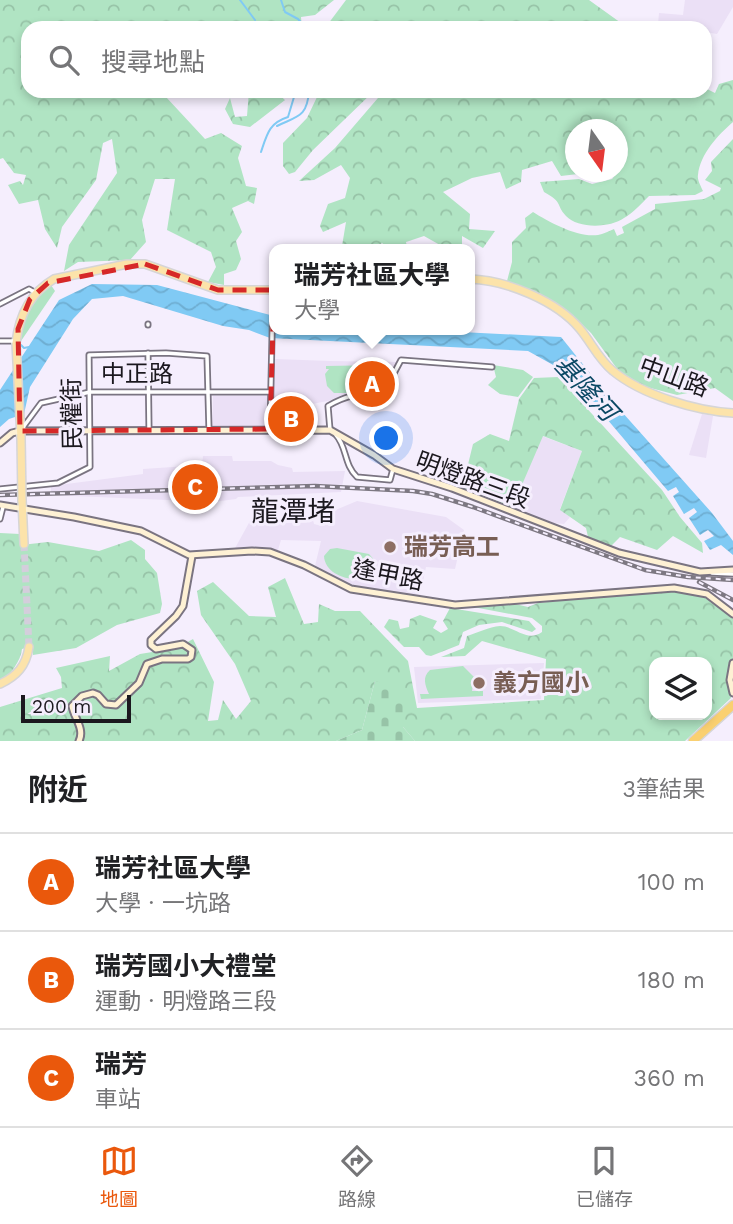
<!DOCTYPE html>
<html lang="zh-TW">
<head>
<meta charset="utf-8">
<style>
  :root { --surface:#fff; --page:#f2f2f2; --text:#202124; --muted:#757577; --line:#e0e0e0; --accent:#ea580c }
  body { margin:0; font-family:"Work Sans","Noto Sans TC",sans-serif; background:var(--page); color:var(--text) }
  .controls { position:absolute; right:21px; bottom:21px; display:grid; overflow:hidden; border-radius:14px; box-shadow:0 4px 10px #0003 }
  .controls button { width:63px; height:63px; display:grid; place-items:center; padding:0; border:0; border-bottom:2px solid var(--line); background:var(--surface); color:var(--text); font:35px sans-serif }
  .compass { position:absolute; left:565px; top:119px; width:63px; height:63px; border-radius:50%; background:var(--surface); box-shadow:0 4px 10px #0003; rotate:166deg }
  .scale { position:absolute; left:21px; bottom:18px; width:110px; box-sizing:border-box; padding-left:7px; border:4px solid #1b181e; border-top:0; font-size:19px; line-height:24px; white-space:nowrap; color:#1b181e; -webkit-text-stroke:5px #f5eefd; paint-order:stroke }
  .you { position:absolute; left:387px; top:439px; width:24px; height:24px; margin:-18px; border:5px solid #fff; border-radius:50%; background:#1a73e8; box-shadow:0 0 0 10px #1a73e833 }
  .badge { display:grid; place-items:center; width:46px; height:46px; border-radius:50%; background:var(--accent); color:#fff; font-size:23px; font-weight:700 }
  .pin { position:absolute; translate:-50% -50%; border:4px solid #fff; box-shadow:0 2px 7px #0006 }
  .popup { position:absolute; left:269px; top:244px; width:206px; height:91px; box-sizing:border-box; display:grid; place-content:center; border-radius:14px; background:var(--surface); filter:drop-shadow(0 2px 5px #0005); font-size:23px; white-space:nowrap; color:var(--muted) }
  .popup b { font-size:26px; color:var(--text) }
  .popup::after { content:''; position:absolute; left:50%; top:100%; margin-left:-14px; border:14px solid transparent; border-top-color:var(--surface) }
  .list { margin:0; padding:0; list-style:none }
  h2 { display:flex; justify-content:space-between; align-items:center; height:91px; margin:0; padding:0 28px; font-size:30px }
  h2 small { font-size:23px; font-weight:400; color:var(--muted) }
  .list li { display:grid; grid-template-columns:46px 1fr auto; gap:21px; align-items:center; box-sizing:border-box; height:98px; padding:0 28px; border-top:2px solid var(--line) }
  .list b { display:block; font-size:26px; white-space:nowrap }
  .list p { margin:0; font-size:23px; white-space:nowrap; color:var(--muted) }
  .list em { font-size:23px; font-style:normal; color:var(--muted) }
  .icon { flex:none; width:38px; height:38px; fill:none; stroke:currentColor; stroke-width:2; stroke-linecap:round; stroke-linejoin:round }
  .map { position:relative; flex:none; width:733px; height:741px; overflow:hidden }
  .search { position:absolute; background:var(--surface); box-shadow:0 4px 10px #0003; left:21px; right:21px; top:21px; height:77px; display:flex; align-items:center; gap:18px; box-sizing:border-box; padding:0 24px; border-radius:21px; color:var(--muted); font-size:26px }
  .sheet { height:385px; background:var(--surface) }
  nav { display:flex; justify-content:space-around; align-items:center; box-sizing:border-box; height:98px; border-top:2px solid var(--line); background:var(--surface); font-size:19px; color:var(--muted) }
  nav a { display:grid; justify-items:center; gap:4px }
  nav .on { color:var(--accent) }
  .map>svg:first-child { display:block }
</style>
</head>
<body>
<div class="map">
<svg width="733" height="741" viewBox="0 0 733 741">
  <defs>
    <pattern id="forest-crowns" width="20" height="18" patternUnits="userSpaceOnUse" patternTransform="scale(1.75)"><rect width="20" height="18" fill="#b0e4c3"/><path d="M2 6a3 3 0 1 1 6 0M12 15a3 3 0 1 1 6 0" fill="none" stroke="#97c3a7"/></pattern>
    <pattern id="cemetery-stones" width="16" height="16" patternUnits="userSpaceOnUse" patternTransform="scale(1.75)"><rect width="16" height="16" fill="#b0e4c3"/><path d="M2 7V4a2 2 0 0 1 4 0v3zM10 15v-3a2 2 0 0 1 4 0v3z" fill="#97c3a7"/></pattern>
    <pattern id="water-waves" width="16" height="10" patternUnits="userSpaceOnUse" patternTransform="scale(1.75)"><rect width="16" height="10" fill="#80caf4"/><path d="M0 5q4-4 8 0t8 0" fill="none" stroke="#6eadd1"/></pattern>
  </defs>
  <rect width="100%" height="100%" fill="#f5eefd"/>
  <!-- built -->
  <g fill="#ebe0f6">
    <polygon points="685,0 733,0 733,7 717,34 705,32 705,28 672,28 658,24 659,13 683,15"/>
    <polygon points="275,359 330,361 398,362 384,390 307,405 305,426 273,426"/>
    <polygon points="213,396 268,396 268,428 212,427"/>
    <polygon points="702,414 713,416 706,458 689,455"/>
    <polygon points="542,436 582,451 560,509 570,517 564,524 554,523 512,508"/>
    <polygon points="203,456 232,456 233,461 271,461 278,465 292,468 293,472 345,471 341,492 238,497 236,499 213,502 51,495 51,486 143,474 143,469 202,465"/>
    <polygon points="357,501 446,517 464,530 455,569 426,567 420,596 353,585 319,571 315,566 321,541 281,540 277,553 234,550 250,521 288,523 313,520 314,524 318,525 322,524 326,514"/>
    <polygon points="544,663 541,699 418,703 414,667"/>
  </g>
  <!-- forest -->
  <g fill="url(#forest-crowns)" fill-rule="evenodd">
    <path d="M0,0H334L315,15L301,17L302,28H219L218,22C206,28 196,30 183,25L181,28H28V91H169L166,97L205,139L221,133L242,146L238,158L246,186L257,188L254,204L248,201L232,208L242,232L236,241L241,259L236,270L224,274V285L208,282L216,267L211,252L167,230L175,179H155L142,220L146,242L130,260L78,262L64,271L69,245L117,173L112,139L103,143L96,180L62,227L57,248L45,229L38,200L19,204L8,185L20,181L23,185L26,175L14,173L3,158L0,159Z"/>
    <polygon points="346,0 589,0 628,28 391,28 390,23 357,28 325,28"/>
    <path d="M733,80V122C718,135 700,154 698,175C697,180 701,186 703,191L695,195L649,196C642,203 633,213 624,218C610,228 578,229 566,216C555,204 564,203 544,192L540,182L579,179L592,184L612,179L618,172V130H576V172H580L578,174L561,176L552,161L522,170L521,182L506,189L500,172L472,178L443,192L470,214L469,229L495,231L483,248L462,236V247L467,249H438L440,245L424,236L406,242L407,249H389L382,243L375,249H327L329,245L342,246L346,222L323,232L320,226L328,204L345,198L350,178L341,165L314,180L299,181L335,148L384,91H705V88L715,93L719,84Z"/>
    <polygon points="249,91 275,91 285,100 250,127 233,124 225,109 230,98 235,117 247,116"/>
    <polygon points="332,91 374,91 313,150 295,172 289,174 283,166 283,143 307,118 317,97"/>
    <path d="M733,139V401L715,388L677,395L643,386L618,370L591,333L568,311L507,281L512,262V242L526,228L525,218L533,212C549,222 578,238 598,235C603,234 609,231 614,229L617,236L624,233L622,227L655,209V204L704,199L720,191L721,188L705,180L712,171L711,162Z"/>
    <polygon points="558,377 662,490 680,517 702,543 703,553 673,536 657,550 620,537 611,546 588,537 586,528 560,510 582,451 543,436 512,508 462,489 473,444 490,434 509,441 519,399 534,378"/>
    <path d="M0,533L20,534L21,545L48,542L99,551L131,540L145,550V559L157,573L162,604L160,613L117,625L76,648L33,655V646L22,649C21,661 10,675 0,682Z"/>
    <path d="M285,578L304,624L318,622L319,604L335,611H360L408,661L417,708L544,700L546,659L482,641L465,656L441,657L464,648L467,636C477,633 489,627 500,626C515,626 527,643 542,632V626L532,618L468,606L511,603L528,607L538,603L684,588L707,597L733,614V665L729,675L731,698L685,741H415L403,727L375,681L362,730L336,741H0V707L62,688L61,677L56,668L110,656L109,671L140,654L177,648L193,639L214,682L208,721L218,720L223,700L236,719L251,701L235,664L201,615L197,591L213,582L249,616L276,617L268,587ZM654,662H707V715H654Z"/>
    <polygon points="450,608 529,621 536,629 532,632 502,622 479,625 463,632 459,645 431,656 426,655 419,647 404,647 384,627 389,619 398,621 400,629 409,627 410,619 420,615 437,621 433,628 441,633 448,629 443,621"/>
  </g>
  <!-- cemetery -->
  <polygon fill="url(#cemetery-stones)" points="375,681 407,689 403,727 415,741 336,741 362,730"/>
  <!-- green -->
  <g fill="#b0e4c3">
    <path d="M51,285L55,291L21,341C22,316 32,301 51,285Z"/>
    <polygon points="382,365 382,368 363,368 368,375 368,385 358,393 334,393 327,386 325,374 329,369 326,369 326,366"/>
    <polygon points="493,365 523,370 533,377 518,397 500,394 488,385 496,377"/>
    <path d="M337,548L369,554L376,562V574C360,585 325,578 324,556L330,549Z"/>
    <path d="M463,666L474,677L472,691H483V696L421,699L420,694H429C425,685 422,677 430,670Z"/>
  </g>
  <!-- water -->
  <polygon fill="url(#water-waves)" points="92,284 157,285 274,316 274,330 422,330 561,337 614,403 712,513 733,541 733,555 721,545 710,550 704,541 714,536 708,530 700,535 689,518 697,512 694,508 684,514 673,496 679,492 676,487 668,491 573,379 555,366 528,351 270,338 249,330 223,326 123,296 92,299 73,319 30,387 24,414 9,419 0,427 0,390 59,300"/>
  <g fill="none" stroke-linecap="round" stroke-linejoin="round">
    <!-- stream -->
    <g stroke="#80caf4" stroke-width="2">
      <polyline points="240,0 255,20"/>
      <polyline points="281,0 285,12 298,19 306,28"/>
      <path d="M277,126C297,116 307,118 309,91"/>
      <path d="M261,152C267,134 269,123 288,117L294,97L286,91"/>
      <polyline points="21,345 24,348 29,347"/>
    </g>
    <!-- primary-tunnel -->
    <polyline stroke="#d4cedc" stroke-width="7" stroke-dasharray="7 3.5" stroke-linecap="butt" points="24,544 29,647"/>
    <!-- street casing -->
    <g stroke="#7a7481" stroke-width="7">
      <g id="street">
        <polyline points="0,304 29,289 36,293"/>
        <polyline points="148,324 148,325"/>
        <polyline points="0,341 16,341"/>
        <polyline points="148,353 149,429"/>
        <polyline points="270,429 273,291"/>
        <polyline points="21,430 41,403 90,392 270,392"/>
        <path d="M330,430L328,406C343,397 365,390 383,394L401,360L492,367"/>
        <path d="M336,435C347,447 344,465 357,477L390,480L393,469"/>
        <polyline points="0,489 58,483 90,467 89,355 166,353 207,356 209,430"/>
        <polyline points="0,519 3,507"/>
        <polyline points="712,573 733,574"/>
      </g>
    </g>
    <!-- secondary casing -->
    <g stroke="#7a7481" stroke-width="9">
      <g id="secondary">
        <polyline points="0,443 12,433 20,431 330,430 374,455 393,469 452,488 619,553 700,572 733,570"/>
        <polyline points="0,505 74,517 141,531 189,555 252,551 270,552 304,565 351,589 455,605 674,588 707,594 733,614"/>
        <polyline points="733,663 730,680 733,693"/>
        <path d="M79,741C85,729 74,718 72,706L82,696L93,693L98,695L106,704L116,705L139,683L147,664L162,659H188L191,657L192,650L183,644L156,649L151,645V640L176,616L183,606L192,556"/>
      </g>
    </g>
    <!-- primary casing -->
    <g stroke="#d6d5d6" stroke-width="10">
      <g id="primary">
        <path d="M470,279C506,280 557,301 580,329C591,342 599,360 613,371C642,395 696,411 733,413"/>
        <path d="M21,438L16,343C19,315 30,293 54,279L127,264H145L218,290H274"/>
        <polyline points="22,500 24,544"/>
        <path d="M0,684C17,676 26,666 29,647"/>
      </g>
    </g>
    <!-- highway casing -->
    <g stroke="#d6d5d6" stroke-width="11">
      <polyline id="highway" points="693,741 733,705"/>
    </g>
    <!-- street -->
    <use href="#street" stroke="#fff" stroke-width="3.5"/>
    <!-- secondary -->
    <use href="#secondary" stroke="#fef1d4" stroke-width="5"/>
    <!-- primary -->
    <use href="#primary" stroke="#fce3aa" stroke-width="7"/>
    <!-- highway -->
    <use href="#highway" stroke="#fad071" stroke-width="8"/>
    <!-- rail casing -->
    <g stroke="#7d7882" stroke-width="4.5">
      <g id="rail">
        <polyline points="0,495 315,486 413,491 432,494 473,507 645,570 688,577 733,580"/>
        <polyline points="699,582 733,600"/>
      </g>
    </g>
    <!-- rail -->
    <use href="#rail" stroke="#f5eefd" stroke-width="2" stroke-dasharray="5" stroke-linecap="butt"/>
    <!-- primary-bridge casing -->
    <g stroke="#d6d5d6" stroke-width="10" stroke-linecap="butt">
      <polyline id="primary-bridge" points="21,438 22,500"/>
    </g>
    <!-- primary-bridge -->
    <use href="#primary-bridge" stroke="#fce3aa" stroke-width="7"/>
  </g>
  <!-- marked area -->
  <path fill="none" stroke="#d62828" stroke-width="5" stroke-dasharray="14 9" stroke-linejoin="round" d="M145,264L218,290H274L270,429L20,431L18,329L30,299L48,283Z"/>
  <!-- markers -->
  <g fill="#8d6e63" stroke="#f5eefd" stroke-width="2.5">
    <circle cx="390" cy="547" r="7"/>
    <circle cx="479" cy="683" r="7"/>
  </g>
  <g text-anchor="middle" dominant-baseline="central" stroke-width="6" stroke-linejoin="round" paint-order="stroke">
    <!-- street labels -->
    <g font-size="24" fill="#1b181e" stroke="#f5eefd">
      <text x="137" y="374">中正路</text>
      <text transform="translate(674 377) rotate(20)">中山路</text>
      <text transform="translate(72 414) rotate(-91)">民權街</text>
      <text transform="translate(473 480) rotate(20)">明燈路三段</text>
      <text transform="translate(388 575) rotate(11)">逢甲路</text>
    </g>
    <!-- education labels -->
    <g font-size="24" font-weight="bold" fill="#785e54" stroke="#f5eefd" text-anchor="start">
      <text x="404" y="547">瑞芳高工</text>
      <text x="493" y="683">義方國小</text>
    </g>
    <!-- water labels -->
    <g font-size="26" font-style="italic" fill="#0c4965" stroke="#f5eefd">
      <text transform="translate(586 388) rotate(47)">基隆河</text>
    </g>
    <!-- quarter labels -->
    <g font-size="28" fill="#1b181e" stroke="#f5eefd">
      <text x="293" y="511">龍潭堵</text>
    </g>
  </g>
</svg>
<div class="controls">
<button><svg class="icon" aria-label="layers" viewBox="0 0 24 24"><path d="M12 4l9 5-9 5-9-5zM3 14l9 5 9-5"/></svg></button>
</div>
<svg class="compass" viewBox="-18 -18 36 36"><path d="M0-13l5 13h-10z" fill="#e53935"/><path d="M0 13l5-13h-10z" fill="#757577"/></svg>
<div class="scale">200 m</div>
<div class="you"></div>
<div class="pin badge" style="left:372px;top:384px">A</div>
<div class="popup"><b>瑞芳社區大學</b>大學</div>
<div class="pin badge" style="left:291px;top:419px">B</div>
<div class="pin badge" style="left:195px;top:487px">C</div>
<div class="search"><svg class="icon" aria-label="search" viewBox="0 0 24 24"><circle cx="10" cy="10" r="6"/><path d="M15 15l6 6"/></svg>搜尋地點</div>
</div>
<section class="sheet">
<h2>附近<small>3筆結果</small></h2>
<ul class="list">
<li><span class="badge">A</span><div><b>瑞芳社區大學</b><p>大學 · 一坑路</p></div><em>100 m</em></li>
<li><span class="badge">B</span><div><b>瑞芳國小大禮堂</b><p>運動 · 明燈路三段</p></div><em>180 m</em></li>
<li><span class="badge">C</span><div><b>瑞芳</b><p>車站</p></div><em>360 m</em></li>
</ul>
</section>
<nav>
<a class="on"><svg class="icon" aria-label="map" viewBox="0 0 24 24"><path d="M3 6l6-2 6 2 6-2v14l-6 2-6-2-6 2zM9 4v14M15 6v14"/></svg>地圖</a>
<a><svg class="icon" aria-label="directions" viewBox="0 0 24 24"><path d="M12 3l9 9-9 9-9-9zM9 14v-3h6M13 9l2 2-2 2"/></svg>路線</a>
<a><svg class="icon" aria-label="saved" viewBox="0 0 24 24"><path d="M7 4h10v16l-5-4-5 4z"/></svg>已儲存</a>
</nav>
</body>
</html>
